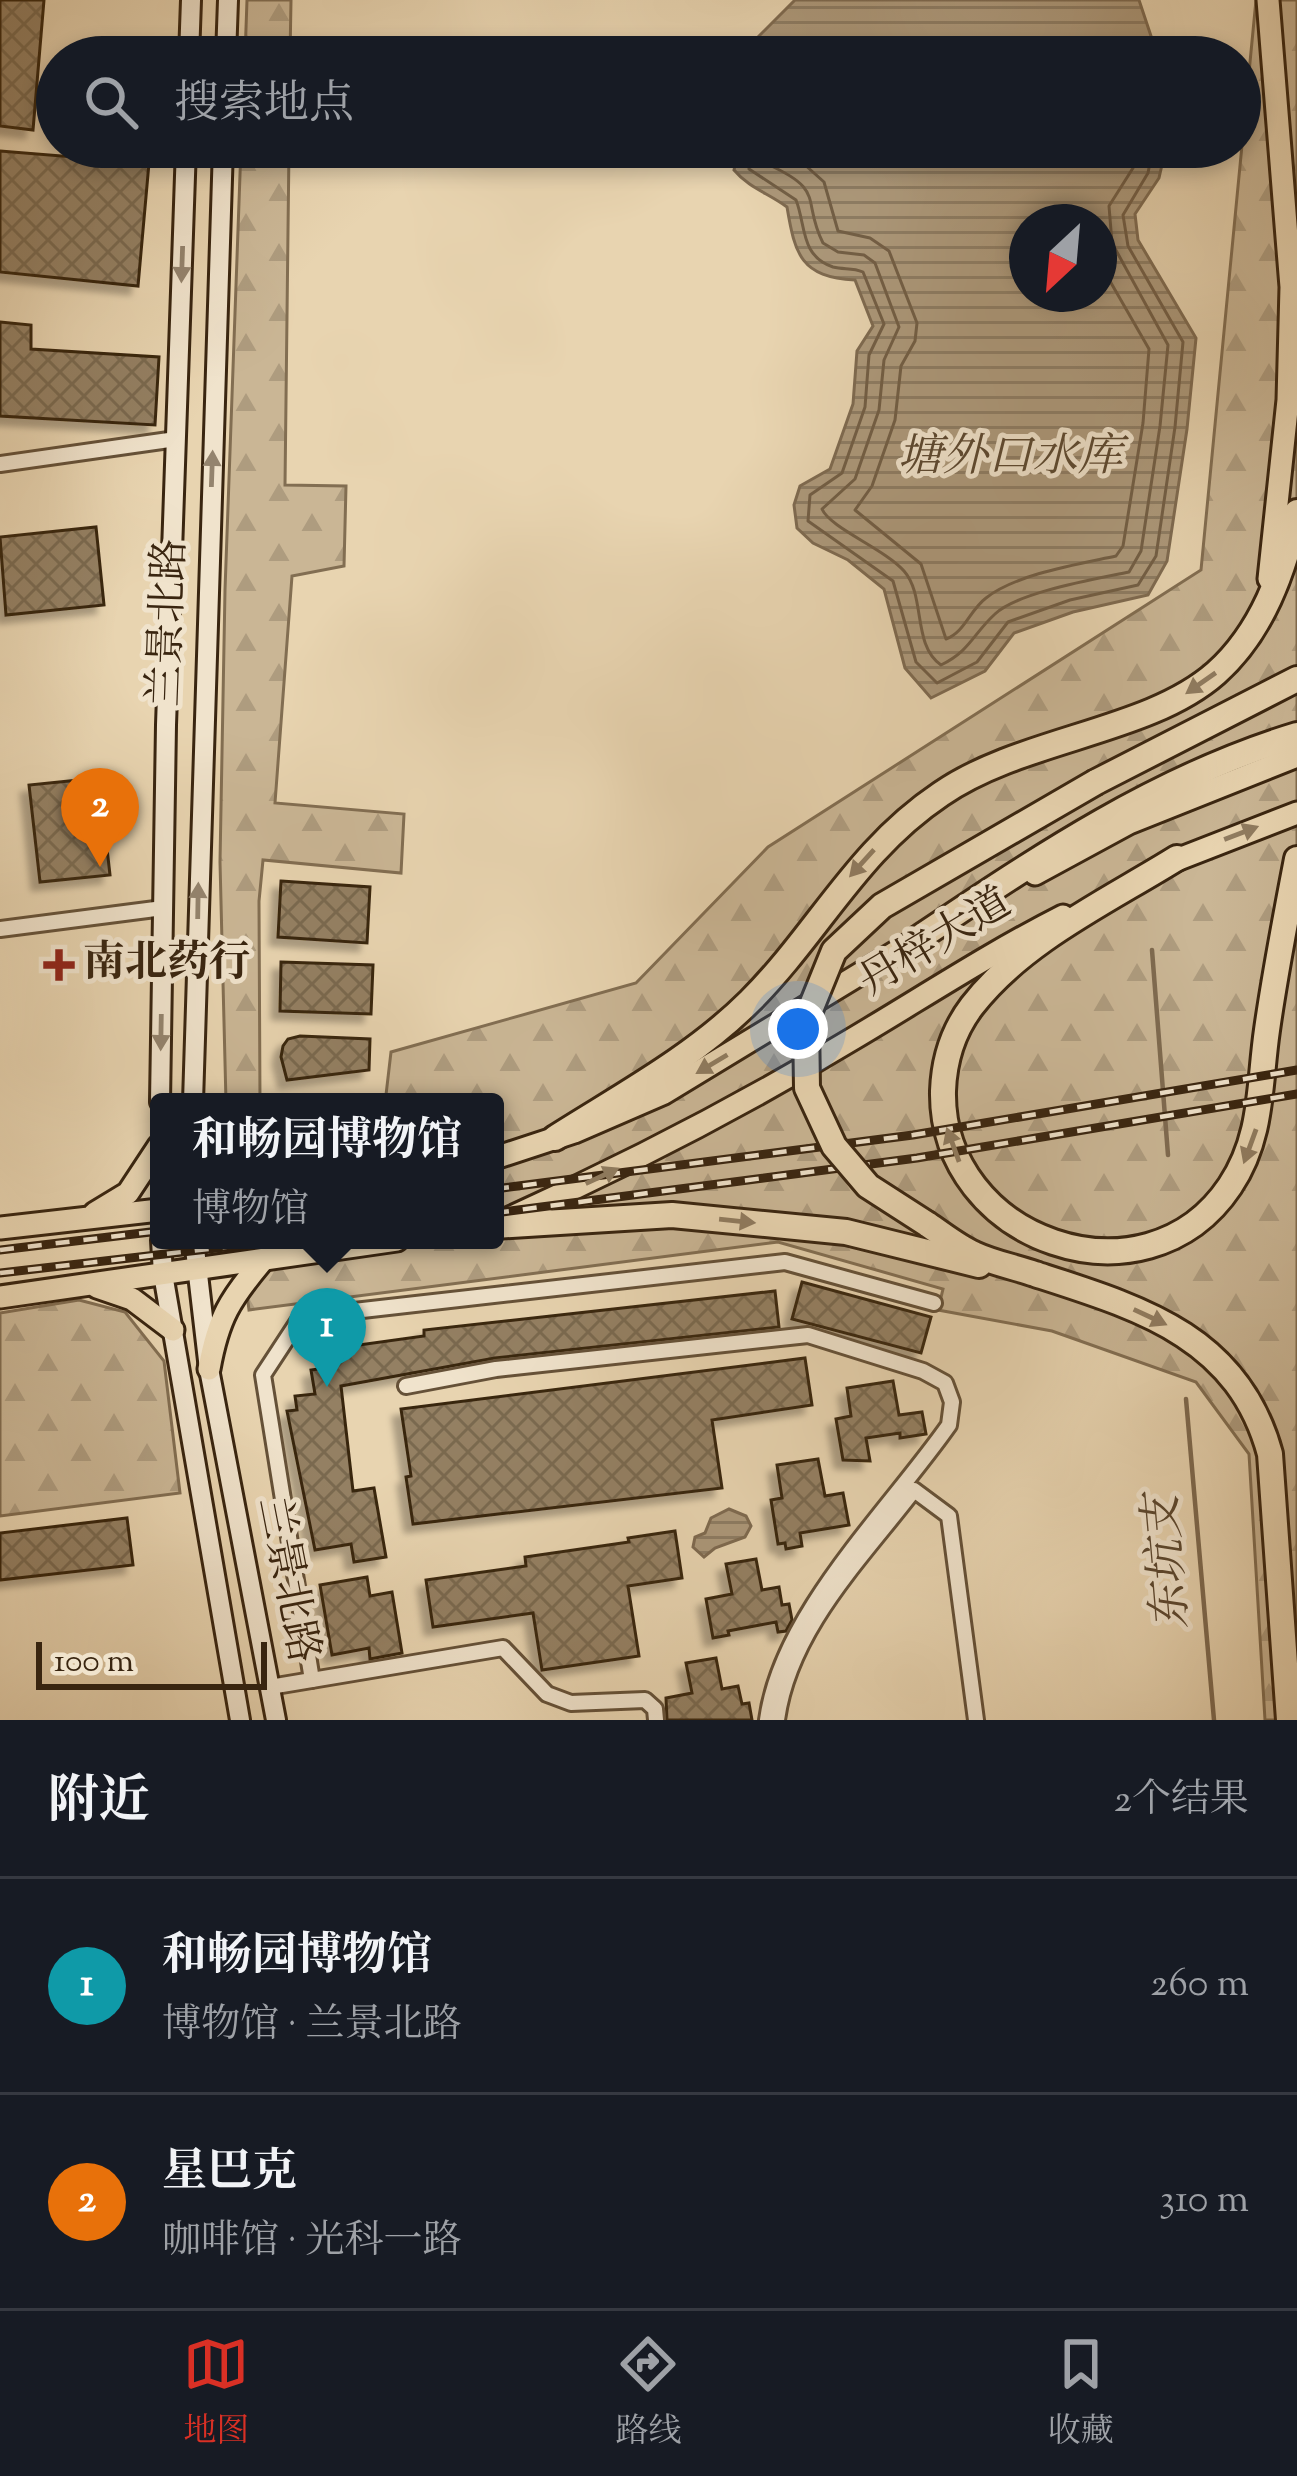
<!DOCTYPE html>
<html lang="zh">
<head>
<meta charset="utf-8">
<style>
  :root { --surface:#171b24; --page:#242831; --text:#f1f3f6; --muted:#9ea1a6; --line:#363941; --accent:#d93025 }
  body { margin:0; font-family:"Sorts Mill Goudy","Noto Serif SC",serif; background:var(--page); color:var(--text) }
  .compass { position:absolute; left:1009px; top:204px; width:108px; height:108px; border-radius:50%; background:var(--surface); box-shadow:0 6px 18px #0003; rotate:206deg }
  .scale { position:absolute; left:36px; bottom:30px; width:231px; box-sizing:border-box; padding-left:12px; border:6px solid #392510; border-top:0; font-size:33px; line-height:42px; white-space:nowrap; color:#392510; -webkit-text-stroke:9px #f0e3cc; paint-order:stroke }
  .you { position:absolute; left:798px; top:1029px; width:42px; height:42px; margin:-30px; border:9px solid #fff; border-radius:50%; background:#1a73e8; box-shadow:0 0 0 18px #1a73e833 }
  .badge { display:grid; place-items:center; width:78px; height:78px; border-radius:50%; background:var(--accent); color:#fff; font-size:39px; font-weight:700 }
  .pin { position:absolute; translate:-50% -99px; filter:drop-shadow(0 3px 6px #0008) }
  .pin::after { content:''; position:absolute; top:63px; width:42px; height:36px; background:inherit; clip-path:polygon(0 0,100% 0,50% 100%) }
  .popup { position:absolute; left:150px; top:1093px; width:354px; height:156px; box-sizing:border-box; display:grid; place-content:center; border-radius:12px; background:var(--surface); filter:drop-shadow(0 3px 9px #0005); font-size:39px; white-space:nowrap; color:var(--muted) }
  .popup b { font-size:45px; color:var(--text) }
  .popup::after { content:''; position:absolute; left:50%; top:100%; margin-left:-24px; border:24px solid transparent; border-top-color:var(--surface) }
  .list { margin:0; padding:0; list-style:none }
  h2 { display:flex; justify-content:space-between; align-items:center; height:156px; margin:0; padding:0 48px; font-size:51px }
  h2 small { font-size:39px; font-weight:400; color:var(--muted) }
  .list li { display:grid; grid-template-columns:78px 1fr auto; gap:36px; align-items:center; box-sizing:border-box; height:216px; padding:0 48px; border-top:3px solid var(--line) }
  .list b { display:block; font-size:45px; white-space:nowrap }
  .list p { margin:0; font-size:39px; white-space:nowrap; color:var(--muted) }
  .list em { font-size:39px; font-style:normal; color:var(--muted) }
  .icon { flex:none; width:66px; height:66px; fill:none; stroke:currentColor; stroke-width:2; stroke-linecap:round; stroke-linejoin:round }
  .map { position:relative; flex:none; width:1297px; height:1720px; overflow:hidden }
  .search { position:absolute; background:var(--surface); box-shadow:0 6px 18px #0003; left:36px; right:36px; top:36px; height:132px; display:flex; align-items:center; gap:30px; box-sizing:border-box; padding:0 42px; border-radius:66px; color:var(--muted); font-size:45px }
  .sheet { height:588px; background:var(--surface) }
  nav { display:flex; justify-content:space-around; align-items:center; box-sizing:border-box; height:168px; border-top:3px solid var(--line); background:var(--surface); font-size:33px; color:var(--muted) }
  nav a { display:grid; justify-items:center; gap:6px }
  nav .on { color:var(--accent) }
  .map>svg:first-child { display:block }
</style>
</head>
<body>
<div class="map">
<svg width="1297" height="1720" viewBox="0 0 1297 1720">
  <defs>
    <pattern id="forest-firs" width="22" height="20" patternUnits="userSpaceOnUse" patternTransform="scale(3)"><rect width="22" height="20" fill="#cab695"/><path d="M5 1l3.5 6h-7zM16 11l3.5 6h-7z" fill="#ae9c7f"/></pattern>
    <pattern id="water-rules" width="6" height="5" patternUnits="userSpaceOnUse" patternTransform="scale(3)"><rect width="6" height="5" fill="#ac987a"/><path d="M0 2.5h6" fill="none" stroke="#8d7c63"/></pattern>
    <pattern id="building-cross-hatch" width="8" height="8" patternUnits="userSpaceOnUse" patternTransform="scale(3)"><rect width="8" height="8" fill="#948063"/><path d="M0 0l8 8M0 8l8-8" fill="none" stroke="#7a6950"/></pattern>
    <filter id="shadow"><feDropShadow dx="-8" dy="8" stdDeviation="3" flood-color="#0004"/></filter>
  </defs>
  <rect width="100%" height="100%" fill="#e8d4b0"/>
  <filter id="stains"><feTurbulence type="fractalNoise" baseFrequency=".00167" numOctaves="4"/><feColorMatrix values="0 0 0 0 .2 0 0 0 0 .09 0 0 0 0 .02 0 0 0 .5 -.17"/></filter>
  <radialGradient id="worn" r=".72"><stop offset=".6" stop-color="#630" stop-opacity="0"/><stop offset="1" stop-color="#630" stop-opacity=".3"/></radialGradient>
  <!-- forest -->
  <g fill="url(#forest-firs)" stroke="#826e52" stroke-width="3">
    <polygon points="247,0 291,0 290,57 245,57"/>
    <polygon points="1256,0 1297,0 1297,1720 1265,1720 1249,1454 1196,1382 1052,1331 938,1310 943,1289 778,1242 249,1310 240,1240 495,1240 495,1102 337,1102 386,1095 391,1052 636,983 768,847 1201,570"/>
    <polygon points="241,147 289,147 285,485 346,486 344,566 292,576 275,803 404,814 401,873 263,860 259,901 260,1102 226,1102 220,862 225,590"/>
    <polygon points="79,1300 125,1312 164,1361 180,1493 0,1516 0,1313"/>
  </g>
  <!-- water -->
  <g fill="url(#water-rules)" stroke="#7e6a50" stroke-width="3" fill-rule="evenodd">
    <polygon points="795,0 1139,0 1158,57 738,57"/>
    <path d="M739,147H1166L1159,178L1135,214L1138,240L1196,338L1187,429L1167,561L1148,595L1073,612L1014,633L985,671L931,698L905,668L884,589L848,560L813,543L797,528L794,505L800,486L830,469L853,404L857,351L873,326L855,280C801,277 795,255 787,207C768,193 749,188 734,170ZM1099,222V294H1027V222Z"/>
    <polygon points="729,1509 746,1516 751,1526 745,1537 715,1548 704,1557 693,1547 695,1537 705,1533 711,1518"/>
  </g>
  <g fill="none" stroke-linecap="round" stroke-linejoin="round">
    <!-- shore -->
    <g stroke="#725e45" stroke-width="3">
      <path d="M751,147L749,169L796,200C806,225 800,256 833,267C844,270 852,267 863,272L884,324L869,355L865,407L842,473L810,495L808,521L893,581L916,662L937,683L977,662L1008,622L1070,600L1138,585L1156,556L1175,427L1183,342L1128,246L1123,215L1148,173L1153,147"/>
      <path d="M766,147L767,164C827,191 801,199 823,243L838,252L864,255L875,263L899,327L884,360L879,410L855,479L822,509C830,528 885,549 904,571C926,596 912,645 941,665C970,651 973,634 995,614C1018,592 1096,579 1129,572L1141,551L1160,426L1168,345L1112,243L1109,206L1133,168L1138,147"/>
      <path d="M785,147L824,182L838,231L870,238L889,251L917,323L915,341L901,366L895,420L872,486L855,510L921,564L946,639C964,633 970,610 986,598C1016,574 1079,564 1116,556L1123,546L1143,423L1149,349L1099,262"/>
    </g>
    <!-- stream -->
    <g stroke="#7e6a50" stroke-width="4.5">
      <polyline points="1152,950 1168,1155"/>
      <polyline points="1186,1399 1214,1720"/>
    </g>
  </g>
  <!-- building -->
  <g fill="url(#building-cross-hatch)" stroke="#392510" stroke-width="3" filter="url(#shadow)">
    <polygon points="0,0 44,0 33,130 0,126"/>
    <polygon points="0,151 149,163 138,286 0,272"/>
    <polygon points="0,322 31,325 31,349 159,357 155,425 0,416"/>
    <polygon points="96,527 104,605 6,615 0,537"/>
    <polygon points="99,778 110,875 40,882 29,785"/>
    <polygon points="281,881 370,887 367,943 278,937"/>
    <polygon points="281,962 373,965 371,1014 280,1011"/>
    <polygon points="300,1036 370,1039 369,1070 287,1080 281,1057 283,1046 288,1039"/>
    <polygon points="802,1282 931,1317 921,1353 792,1319"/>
    <polygon points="775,1291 779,1327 495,1358 341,1386 353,1491 374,1488 386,1557 354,1562 351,1544 315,1550 287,1411 297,1410 295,1396 315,1394 311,1370 333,1367 330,1349 424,1336 424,1330"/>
    <polygon points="805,1358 812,1405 712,1420 722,1488 413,1524 406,1477 411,1476 401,1409"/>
    <polygon points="893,1381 899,1415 922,1412 926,1434 900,1438 900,1433 866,1438 870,1461 843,1460 836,1419 851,1416 847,1388"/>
    <polygon points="818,1459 825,1496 843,1493 849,1525 800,1533 802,1546 786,1549 785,1543 778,1544 771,1500 782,1498 777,1465"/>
    <polygon points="127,1518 133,1565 0,1580 0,1533"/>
    <polygon points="675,1531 682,1578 628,1586 639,1656 542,1670 533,1613 433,1627 426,1580 526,1566 525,1557 629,1542 628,1538"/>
    <polygon points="756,1559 762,1590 779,1587 782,1605 789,1604 792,1620 786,1631 778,1632 776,1622 728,1631 729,1635 713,1638 706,1599 732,1594 726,1564"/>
    <polygon points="367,1577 370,1596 392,1592 402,1653 370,1659 369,1648 332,1655 320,1585"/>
    <polygon points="716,1658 722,1689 738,1686 742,1704 749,1703 752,1720 667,1720 666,1698 692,1693 686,1663"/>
  </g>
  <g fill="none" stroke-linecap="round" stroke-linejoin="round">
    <!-- street casing -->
    <g stroke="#655138" stroke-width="20">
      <g id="street">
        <polyline points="0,464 176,439"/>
        <polyline points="0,929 163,908"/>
        <path d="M406,1386L496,1369L808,1335L923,1371L945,1383L952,1402L949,1425C888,1512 781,1614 767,1720"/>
        <polyline points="312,1680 263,1375 301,1317 785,1262 934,1303"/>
        <polyline points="270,1687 503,1648 547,1694 571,1703 645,1700 655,1709 656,1720"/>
        <path d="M777,1720C789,1630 861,1559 914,1490L949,1516L976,1720"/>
      </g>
    </g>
    <!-- secondary casing -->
    <g stroke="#392510" stroke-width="24">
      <g id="secondary">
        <polyline points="189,57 191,0"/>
        <polyline points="226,57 228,0"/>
        <polyline points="160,1102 166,725 186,147"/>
        <polyline points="193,1102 223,147"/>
        <polyline points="161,1240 163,1274 240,1720"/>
        <polyline points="194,1240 209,1369 276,1720"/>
      </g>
    </g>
    <!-- primary casing -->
    <g stroke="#392510" stroke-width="27">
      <g id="primary">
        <polyline points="1268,0 1291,287 1288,400 1269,579"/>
        <polyline points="1166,864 1297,813"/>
        <polyline points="1035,874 1129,823 1297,756"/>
        <polyline points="495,1158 574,1132 664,1093 929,932"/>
        <polyline points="95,1213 128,1193 159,1146"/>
        <path d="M496,1224C620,1169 740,1107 856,1037C925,996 992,952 1063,916"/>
        <polyline points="0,1228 159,1210"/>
        <polyline points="97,1287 132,1299 173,1330"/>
        <polyline points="0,1297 397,1240"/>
        <path d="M209,1369C218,1318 230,1299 263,1260"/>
      </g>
    </g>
    <!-- highway casing -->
    <g stroke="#392510" stroke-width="30">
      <g id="highway">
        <polyline points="1096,782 1297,679"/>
        <path d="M1177,858C1108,901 1022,941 972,1006C953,1031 944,1061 943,1091C940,1240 1145,1313 1230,1186C1263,1137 1259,1085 1267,1030C1275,973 1286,916 1297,859"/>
        <path d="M919,938C1038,858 1158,777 1297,735"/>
        <path d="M555,1138C621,1096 694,1057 750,1001C819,932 856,851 941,794C1022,738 1148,733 1216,673C1262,632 1284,571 1297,512"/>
        <path d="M927,1224C942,1234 958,1247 974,1254C993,1263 1015,1267 1035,1274C1140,1308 1238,1336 1270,1454L1289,1720"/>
        <polyline points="495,1226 672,1215 846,1232 979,1265"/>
      </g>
    </g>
    <!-- street -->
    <use href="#street" stroke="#f0e3cc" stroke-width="14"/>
    <!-- secondary -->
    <use href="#secondary" stroke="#f0e3cc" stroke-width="18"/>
    <!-- primary -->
    <use href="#primary" stroke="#e8d4b0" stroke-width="21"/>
    <!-- highway -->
    <use href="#highway" stroke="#e8d4b0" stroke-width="24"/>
    <!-- rail casing -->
    <g stroke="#392510" stroke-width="9">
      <g id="rail">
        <polyline points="495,1189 913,1135 1297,1070"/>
        <polyline points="495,1213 917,1158 1297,1094"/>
        <polyline points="0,1250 159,1231"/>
        <polyline points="0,1273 286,1240"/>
      </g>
    </g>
    <!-- rail -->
    <use href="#rail" stroke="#f0e3cc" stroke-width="4.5" stroke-dasharray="14" stroke-linecap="butt"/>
    <!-- highway-bridge casing -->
    <g stroke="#392510" stroke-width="30" stroke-linecap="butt">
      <polyline id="highway-bridge" points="927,1224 868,1186 834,1146 807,1088 806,1020 834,951 882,906 1096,782"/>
    </g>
    <!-- highway-bridge -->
    <use href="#highway-bridge" stroke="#e8d4b0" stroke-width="24"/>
  </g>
  <!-- one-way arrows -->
  <defs><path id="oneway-solid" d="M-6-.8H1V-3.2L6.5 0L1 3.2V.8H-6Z" transform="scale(3)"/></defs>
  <g fill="#94846e">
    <use href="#oneway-solid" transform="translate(182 264) rotate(92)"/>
    <use href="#oneway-solid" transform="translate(212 469) rotate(-88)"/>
    <use href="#oneway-solid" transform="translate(198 901) rotate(-89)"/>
    <use href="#oneway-solid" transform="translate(161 1032) rotate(91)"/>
  </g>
  <g fill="#907c60">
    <use href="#oneway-solid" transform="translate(1201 683) rotate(145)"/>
    <use href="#oneway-solid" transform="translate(1241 833) rotate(-21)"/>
    <use href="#oneway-solid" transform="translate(862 863) rotate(132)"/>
    <use href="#oneway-solid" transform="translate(712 1064) rotate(149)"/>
    <use href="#oneway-solid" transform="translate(953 1145) rotate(-110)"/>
    <use href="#oneway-solid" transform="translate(1250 1146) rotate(110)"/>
    <use href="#oneway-solid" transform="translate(602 1176) rotate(-25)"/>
    <use href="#oneway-solid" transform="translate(737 1221) rotate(6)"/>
    <use href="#oneway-solid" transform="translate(1150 1317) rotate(25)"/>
  </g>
  <!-- markers -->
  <path fill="#8f2418" stroke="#f0e3cc" stroke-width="4.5" d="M53 947h12v12h12v12h-12v12h-12v-12h-12v-12h12z"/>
  <g text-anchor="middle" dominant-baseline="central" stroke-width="10" stroke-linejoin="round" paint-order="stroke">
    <!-- street labels -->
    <g font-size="42" fill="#392510" stroke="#f0e3cc">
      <text transform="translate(170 623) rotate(-88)">兰景北路</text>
      <text transform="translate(936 944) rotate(-31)">丹梓大道</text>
      <text transform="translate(286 1580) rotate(79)">兰景北路</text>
    </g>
    <!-- poi labels -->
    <g font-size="42" font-weight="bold" fill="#392510" stroke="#f0e3cc" text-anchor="start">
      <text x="83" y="965">南北药行</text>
    </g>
    <!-- water labels -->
    <g font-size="45" font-style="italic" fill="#5c4830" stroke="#f0e3cc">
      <text x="1010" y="459">塘外口水库</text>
      <text transform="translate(1170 1562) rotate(-95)">东坑支</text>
    </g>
  </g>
  <rect width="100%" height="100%" filter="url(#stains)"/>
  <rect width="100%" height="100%" fill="url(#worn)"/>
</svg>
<svg class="compass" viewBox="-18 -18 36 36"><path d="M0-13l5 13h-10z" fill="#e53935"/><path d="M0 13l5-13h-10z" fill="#9ea1a6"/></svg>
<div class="scale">100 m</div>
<div class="you"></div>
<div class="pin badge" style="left:327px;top:1387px;background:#0f9aa8">1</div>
<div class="popup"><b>和畅园博物馆</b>博物馆</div>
<div class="pin badge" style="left:100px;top:867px;background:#e8710a">2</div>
<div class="search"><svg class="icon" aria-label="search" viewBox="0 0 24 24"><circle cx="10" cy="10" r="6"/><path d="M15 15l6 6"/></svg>搜索地点</div>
</div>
<section class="sheet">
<h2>附近<small>2个结果</small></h2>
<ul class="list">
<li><span class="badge" style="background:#0f9aa8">1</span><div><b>和畅园博物馆</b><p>博物馆 · 兰景北路</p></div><em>260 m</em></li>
<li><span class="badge" style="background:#e8710a">2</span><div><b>星巴克</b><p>咖啡馆 · 光科一路</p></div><em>310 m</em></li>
</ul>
</section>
<nav>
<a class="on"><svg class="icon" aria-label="map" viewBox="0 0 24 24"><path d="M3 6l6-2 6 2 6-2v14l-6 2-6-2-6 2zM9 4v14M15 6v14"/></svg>地图</a>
<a><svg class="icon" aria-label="directions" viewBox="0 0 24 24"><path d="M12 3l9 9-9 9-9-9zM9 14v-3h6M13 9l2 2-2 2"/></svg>路线</a>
<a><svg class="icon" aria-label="saved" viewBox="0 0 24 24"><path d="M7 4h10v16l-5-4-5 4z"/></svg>收藏</a>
</nav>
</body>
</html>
